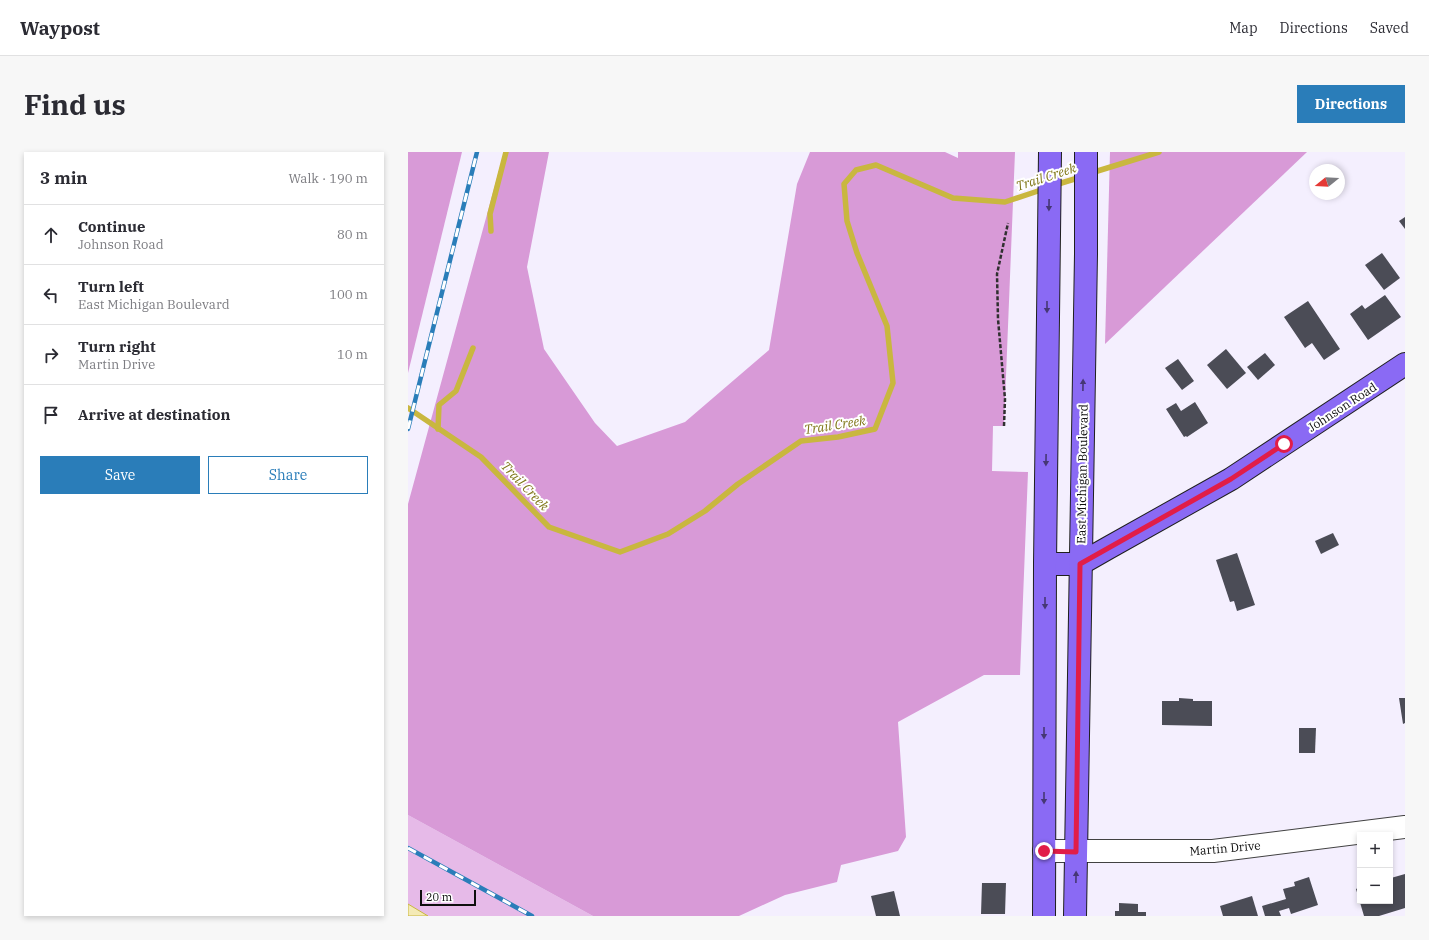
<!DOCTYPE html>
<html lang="en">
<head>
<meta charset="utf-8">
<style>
  :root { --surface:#fff; --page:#f7f7f7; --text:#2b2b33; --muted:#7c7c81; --line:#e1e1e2; --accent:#2a7db9 }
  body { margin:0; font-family:"IBM Plex Serif",serif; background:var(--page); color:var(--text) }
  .controls { position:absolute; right:12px; bottom:12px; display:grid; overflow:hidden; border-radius:0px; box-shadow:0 2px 6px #0003 }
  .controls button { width:36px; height:36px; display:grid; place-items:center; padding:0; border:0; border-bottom:1px solid var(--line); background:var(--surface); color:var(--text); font:20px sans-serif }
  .compass { position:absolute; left:901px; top:12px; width:36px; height:36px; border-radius:50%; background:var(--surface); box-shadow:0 2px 6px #0003; rotate:252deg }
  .scale { position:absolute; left:12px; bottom:10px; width:56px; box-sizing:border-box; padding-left:4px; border:2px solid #0e0e0e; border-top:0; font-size:11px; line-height:14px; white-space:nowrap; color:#0e0e0e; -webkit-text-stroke:3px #fff; paint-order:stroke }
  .stop { position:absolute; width:12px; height:12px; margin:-9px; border:3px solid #e11d48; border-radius:50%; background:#fff }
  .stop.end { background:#e11d48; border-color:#fff; box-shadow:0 1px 4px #0008 }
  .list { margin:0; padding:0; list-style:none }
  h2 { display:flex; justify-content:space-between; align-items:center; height:52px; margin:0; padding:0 16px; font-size:17px }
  h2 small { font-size:13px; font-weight:400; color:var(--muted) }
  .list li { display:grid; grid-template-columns:26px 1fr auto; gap:12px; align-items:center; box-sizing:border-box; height:60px; padding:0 16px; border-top:1px solid var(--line) }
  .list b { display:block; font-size:15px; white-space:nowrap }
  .list p { margin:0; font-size:13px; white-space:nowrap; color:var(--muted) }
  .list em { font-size:13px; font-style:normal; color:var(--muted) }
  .actions { display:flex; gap:8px; padding:12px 16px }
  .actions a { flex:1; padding:9px 0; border:1px solid var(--accent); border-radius:0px; text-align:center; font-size:14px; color:var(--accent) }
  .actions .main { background:var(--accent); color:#fff }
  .icon { flex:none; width:22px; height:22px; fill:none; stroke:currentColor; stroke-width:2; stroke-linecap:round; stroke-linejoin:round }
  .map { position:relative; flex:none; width:997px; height:764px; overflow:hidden; border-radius:0px }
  header { display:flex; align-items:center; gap:24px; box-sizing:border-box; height:56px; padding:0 20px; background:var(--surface); border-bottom:1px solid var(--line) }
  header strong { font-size:19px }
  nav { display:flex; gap:22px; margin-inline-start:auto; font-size:14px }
  .intro { display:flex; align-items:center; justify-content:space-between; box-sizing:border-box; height:96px; padding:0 24px }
  h1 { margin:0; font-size:28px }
  .button { padding:10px 18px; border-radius:0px; background:var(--accent); color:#fff; font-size:14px; font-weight:700 }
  main { display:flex; gap:24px; padding:0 24px }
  aside { flex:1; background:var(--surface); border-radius:0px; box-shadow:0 2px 6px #0003 }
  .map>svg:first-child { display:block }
</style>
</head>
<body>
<header>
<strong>Waypost</strong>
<nav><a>Map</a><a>Directions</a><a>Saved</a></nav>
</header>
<div class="intro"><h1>Find us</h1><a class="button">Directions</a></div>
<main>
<aside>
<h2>3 min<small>Walk · 190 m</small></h2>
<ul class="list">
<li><svg class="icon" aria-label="ahead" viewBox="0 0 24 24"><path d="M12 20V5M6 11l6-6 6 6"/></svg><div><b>Continue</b><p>Johnson Road</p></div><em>80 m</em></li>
<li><svg class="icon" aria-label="left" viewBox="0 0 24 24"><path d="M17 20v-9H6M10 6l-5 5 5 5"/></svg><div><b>Turn left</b><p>East Michigan Boulevard</p></div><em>100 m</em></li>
<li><svg class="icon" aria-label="right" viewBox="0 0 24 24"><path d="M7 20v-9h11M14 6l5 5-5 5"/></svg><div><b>Turn right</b><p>Martin Drive</p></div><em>10 m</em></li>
<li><svg class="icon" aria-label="arrive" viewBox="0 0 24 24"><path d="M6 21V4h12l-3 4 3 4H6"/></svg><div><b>Arrive at destination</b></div></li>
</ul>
<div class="actions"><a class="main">Save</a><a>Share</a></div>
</aside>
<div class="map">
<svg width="997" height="764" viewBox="0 0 997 764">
  <rect width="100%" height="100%" fill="#f4effe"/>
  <!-- green -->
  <polygon fill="#e6bae8" points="0,663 185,764 0,764"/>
  <!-- forest -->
  <g fill="#d89ad7">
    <polygon points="0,0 54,0 0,221"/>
    <polygon points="96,0 141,0 119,115 136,197 187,271 209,294 277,270 361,198 389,32 402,0 537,0 550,6 550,0 607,0 596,274 585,274 584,319 620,320 612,523 576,523 490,570 498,685 490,699 433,713 429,730 377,743 331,764 185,764 0,663 0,352"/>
    <polygon points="702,0 899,0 697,192"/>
  </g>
  <!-- water -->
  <polygon fill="#f4eab6" stroke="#c9b73f" points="0,752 20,764 0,764"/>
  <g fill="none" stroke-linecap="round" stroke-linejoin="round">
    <!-- stream -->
    <g stroke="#c9b73f" stroke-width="5.5">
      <polyline points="683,21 751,0"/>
      <polyline points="647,33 673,25"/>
      <polyline points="83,79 82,62 98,0"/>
      <polyline points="0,256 73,305 141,375 212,400 260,382 297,359 330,332 393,289 430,285 467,277 485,231 479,174 449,101 439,69 436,32 448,18 468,13 545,46 597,50 636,37"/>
      <polyline points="30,277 31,253 48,239 65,196"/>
    </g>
  </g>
  <!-- building -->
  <g fill="#4b4c56">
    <polygon points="997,65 997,77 991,69"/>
    <polygon points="974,101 992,126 976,138 957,113"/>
    <polygon points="977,143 993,165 960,188 942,162 954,153 957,157"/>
    <polygon points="900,149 932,197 916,208 904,191 897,196 876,165"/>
    <polygon points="818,197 838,221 819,237 799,213"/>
    <polygon points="857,201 867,213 850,228 839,215"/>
    <polygon points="770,207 786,229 774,238 757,216"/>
    <polygon points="787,250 800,271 779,285 778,284 776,285 758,257 768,251 773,259"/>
    <polygon points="925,381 931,393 913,402 907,389"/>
    <polygon points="829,401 847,453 829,459 826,449 822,450 808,408"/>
    <polygon points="771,546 785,547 785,549 804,549 804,574 754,573 754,549 771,549"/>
    <polygon points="991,546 997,546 997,571 995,572"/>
    <polygon points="891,576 908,576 907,601 891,601"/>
    <polygon points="997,722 997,756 971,764 956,764 948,737 952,735 952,749 982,749 982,731 984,731 983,726"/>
    <polygon points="901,725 910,753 883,762 881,756 871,759 873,764 857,764 854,754 878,747 875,737 887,734 886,730"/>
    <polygon points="574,731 598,731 597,762 573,762"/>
    <polygon points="486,739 492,764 468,764 463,744"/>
    <polygon points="844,744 850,764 815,764 812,754"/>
    <polygon points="711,751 730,752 730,760 738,760 738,764 707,764 707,759 711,759"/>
  </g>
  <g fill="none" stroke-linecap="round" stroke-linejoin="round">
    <!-- minor casing -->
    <g stroke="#414141" stroke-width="24">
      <polyline id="minor" points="636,699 805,699 997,675"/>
    </g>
    <!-- major casing -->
    <g stroke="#1f1f1f" stroke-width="24">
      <g id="major">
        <polyline points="637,412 672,412 700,396 823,327 997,212"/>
        <polyline points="636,764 637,412 642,0"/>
        <polyline points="667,764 678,102 678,0"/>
      </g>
    </g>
    <!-- path -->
    <polyline stroke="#303030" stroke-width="2.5" stroke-dasharray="4 2" stroke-linecap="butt" points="596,274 597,247 590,167 589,122 600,71"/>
    <!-- minor -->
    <use href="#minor" stroke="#fff" stroke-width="22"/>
    <!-- major -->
    <use href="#major" stroke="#8a6af4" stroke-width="22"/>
    <!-- rail casing -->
    <g stroke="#2a7db9" stroke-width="4.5">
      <g id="rail">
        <polyline points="0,277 69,0"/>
        <polyline points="0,696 124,764"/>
      </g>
    </g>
    <!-- rail -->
    <use href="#rail" stroke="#fff" stroke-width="3" stroke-dasharray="9" stroke-linecap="butt"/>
  </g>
  <!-- one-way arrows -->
  <defs><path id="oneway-solid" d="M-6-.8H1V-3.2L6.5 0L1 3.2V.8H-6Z"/></defs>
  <g fill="#463775">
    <use href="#oneway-solid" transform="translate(641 53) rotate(91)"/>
    <use href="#oneway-solid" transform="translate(639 155) rotate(90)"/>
    <use href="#oneway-solid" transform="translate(675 233) rotate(-89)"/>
    <use href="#oneway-solid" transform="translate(638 308) rotate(91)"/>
    <use href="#oneway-solid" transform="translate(637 451) rotate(90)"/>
    <use href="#oneway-solid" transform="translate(636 581) rotate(90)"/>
    <use href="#oneway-solid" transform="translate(636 646) rotate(90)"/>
    <use href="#oneway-solid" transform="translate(668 725) rotate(-89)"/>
  </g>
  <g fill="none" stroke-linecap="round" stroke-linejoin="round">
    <!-- route -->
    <polyline stroke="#e11d48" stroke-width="5" points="636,699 668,700 672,412 823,327 876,292"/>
  </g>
  <g text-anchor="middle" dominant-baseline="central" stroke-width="4" stroke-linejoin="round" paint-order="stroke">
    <!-- street labels -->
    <g font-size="12" fill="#0e0e0e" stroke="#fff">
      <text transform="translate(934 255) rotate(-33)">Johnson Road</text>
      <text transform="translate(674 322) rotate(-89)">East Michigan Boulevard</text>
      <text transform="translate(817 696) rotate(-5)">Martin Drive</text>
    </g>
    <!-- water labels -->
    <g font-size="13" font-style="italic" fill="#807719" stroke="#fff">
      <text transform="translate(638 25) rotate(-18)">Trail Creek</text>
      <text transform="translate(427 273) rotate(-9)">Trail Creek</text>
      <text transform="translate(117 334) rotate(46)">Trail Creek</text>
    </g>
  </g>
</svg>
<div class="controls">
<button>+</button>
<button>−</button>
</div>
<svg class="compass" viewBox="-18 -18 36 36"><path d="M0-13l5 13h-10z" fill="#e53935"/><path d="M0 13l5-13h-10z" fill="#7c7c81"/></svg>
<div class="scale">20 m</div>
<div class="stop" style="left:876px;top:292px"></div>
<div class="stop end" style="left:636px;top:699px"></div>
</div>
</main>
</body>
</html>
